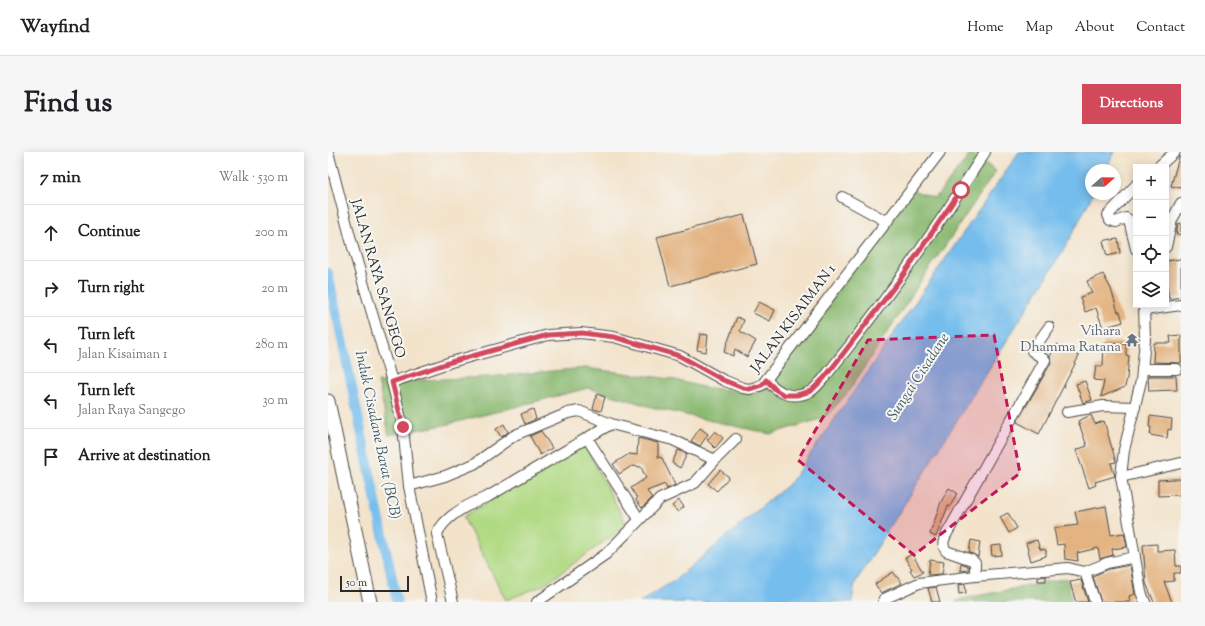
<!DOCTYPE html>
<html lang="en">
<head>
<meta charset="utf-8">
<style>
  :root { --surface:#fff; --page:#f6f6f6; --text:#202124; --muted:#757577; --line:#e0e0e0; --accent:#d1495b }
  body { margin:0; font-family:"Sorts Mill Goudy",serif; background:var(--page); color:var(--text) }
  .controls { position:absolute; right:12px; top:12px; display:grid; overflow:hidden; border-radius:0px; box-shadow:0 2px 10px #0003 }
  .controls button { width:36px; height:36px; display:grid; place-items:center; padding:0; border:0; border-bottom:1px solid var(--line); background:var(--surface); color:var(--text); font:20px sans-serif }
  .compass { position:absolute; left:757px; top:12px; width:36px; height:36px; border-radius:50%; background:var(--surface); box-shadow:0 2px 10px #0003; rotate:70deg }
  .scale { position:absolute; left:12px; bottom:10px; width:69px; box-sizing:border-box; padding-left:4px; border:2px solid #2b2b2b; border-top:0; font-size:11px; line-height:14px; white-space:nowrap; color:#2b2b2b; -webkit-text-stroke:3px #f6f6f2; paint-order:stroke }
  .stop { position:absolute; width:12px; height:12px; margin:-9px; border:3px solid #d1495b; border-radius:50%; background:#fff }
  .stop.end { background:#d1495b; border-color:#fff; box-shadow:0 1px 4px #0008 }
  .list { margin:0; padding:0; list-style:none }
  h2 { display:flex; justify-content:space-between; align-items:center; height:52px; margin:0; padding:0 16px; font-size:17px }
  h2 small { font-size:13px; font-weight:400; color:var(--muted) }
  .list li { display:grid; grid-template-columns:26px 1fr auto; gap:12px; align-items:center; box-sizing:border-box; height:56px; padding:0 16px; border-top:1px solid var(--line) }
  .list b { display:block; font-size:15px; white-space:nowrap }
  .list p { margin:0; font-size:13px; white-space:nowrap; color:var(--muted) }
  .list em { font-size:13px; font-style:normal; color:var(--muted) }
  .icon { flex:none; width:22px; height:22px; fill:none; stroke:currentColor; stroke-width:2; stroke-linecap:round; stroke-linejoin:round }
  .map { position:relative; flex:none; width:853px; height:450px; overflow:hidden; border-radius:0px }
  header { display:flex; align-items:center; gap:24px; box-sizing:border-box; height:56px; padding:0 20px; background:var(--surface); border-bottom:1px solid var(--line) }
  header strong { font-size:19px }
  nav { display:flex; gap:22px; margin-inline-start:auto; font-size:14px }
  .intro { display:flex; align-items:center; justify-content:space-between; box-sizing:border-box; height:96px; padding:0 24px }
  h1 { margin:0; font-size:28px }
  .button { padding:10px 18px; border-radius:0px; background:var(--accent); color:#fff; font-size:14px; font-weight:700 }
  main { display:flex; gap:24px; padding:0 24px }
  aside { flex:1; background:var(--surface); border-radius:0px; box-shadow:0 2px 10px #0003 }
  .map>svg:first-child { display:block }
</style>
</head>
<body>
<header>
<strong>Wayfind</strong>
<nav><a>Home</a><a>Map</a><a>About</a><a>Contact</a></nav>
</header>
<div class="intro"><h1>Find us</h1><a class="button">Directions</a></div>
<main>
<aside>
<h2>7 min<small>Walk · 530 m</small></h2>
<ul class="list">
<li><svg class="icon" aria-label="ahead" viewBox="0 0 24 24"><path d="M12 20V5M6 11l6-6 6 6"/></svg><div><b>Continue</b></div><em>200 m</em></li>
<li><svg class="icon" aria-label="right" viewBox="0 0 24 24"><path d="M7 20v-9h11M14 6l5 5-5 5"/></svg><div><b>Turn right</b></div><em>20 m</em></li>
<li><svg class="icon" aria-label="left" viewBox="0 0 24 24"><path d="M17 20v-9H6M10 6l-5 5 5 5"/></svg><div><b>Turn left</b><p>Jalan Kisaiman 1</p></div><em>280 m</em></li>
<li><svg class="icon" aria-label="left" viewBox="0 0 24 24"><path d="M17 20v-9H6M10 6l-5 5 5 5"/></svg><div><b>Turn left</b><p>Jalan Raya Sangego</p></div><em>30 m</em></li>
<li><svg class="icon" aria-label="arrive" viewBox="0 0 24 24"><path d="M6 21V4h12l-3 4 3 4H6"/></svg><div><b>Arrive at destination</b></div></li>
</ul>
</aside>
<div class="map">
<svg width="853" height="450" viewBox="0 0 853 450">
  <rect width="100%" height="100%" fill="#f6f6f2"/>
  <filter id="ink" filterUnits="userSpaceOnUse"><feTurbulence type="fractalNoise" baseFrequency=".025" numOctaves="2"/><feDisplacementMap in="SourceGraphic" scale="8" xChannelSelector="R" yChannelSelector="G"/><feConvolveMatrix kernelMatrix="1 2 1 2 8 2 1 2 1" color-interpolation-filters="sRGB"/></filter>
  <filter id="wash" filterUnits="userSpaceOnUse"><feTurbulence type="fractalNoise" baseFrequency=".012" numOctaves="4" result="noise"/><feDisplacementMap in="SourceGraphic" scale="16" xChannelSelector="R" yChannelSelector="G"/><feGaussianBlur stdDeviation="0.9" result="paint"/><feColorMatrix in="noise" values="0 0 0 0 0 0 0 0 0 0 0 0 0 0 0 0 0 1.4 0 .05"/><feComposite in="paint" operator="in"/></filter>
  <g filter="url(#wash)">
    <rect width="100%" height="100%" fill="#f3e3cb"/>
    <!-- green -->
    <polygon fill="#b1da84" stroke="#6e8258" points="256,292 299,373 216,433 178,448 135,365"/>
    <!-- forest -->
    <g fill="#8cba72" stroke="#5c724e">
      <polygon points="643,1 668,19 593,129 519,242 496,266 442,282 327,256 260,236 121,272 61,283 50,230 159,225 257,216 343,227 374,235 429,241 581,37 607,46"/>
      <polygon points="739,426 744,450 627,450 634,447"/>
    </g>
    <!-- water -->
    <polygon fill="#74bded" stroke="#50748c" points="691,0 787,0 777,18 763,18 763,42 765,42 738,94 527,431 524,450 312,450 347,428 463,330 656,51"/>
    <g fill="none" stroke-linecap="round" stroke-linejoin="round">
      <!-- canal -->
      <polyline stroke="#74bded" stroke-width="10" points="0,121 69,450"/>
    </g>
    <g id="blocks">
      <!-- building -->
      <g fill="#e3b381">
        <polygon points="851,5 853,5 853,36 843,34"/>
        <polygon points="416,63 429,112 342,134 329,85"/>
        <polygon points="853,71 853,83 848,82 850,72"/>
        <polygon points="783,87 783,88 790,87 792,101 779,104 775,89"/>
        <polygon points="853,107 853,145 841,147 838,128 838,109"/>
        <polygon points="775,122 783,137 790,160 792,160 795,170 775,176 768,156 757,160 752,145 764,141 759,129"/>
        <polygon points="431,150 447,158 442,169 425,161"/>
        <polygon points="409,165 416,168 412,179 428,189 419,205 407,197 405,204 396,200"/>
        <polygon points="372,182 380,183 378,200 369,198"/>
        <polygon points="853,183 853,211 825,210 826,191 843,191 842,184"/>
        <polygon points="776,190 798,191 798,203 801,204 799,226 797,235 773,245 776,229 766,228 768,214 775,214"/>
        <polygon points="729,192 751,204 711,282 689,270 723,211 722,204"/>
        <polygon points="820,224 848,224 849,238 821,239"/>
        <polygon points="757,229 764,248 755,251 748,232"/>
        <polygon points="269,242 277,245 273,259 265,257"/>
        <polygon points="205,257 208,267 197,272 193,262"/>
        <polygon points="763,263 767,272 776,269 788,310 783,311 787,324 767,330 768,333 761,336 748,298 759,294 750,269"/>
        <polygon points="822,264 844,267 843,278 840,277 839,286 822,283 823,275 821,275"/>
        <polygon points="176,272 180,280 173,285 168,277"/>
        <polygon points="372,276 380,282 372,294 363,289"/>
        <polygon points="213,279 224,296 212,303 202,284"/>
        <polygon points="387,279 395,286 387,296 379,288"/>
        <polygon points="310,286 330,291 330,305 334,306 347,333 339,337 337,332 319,339 324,346 314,356 308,348 309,346 303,336 318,326 313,315 304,314 291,322 285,312 301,302 309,303"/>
        <polygon points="350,298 359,302 352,316 344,311"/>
        <polygon points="392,318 401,325 389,339 380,332"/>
        <polygon points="846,327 852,327 853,343 830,344 830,328"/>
        <polygon points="621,336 629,341 622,355 620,354 608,385 602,382 613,350"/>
        <polygon points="351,348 356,355 350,360 344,354"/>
        <polygon points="778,354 783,383 796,381 799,395 784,397 785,403 772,407 770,396 749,401 750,409 737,407 736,392 729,393 726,376 750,373 747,360"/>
        <polygon points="680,361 689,376 681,381 672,365"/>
        <polygon points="643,388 652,390 650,405 641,400"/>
        <polygon points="709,388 712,397 718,398 718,404 703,409 698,391"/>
        <polygon points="829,392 829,399 847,398 848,414 853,414 853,421 846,421 846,429 836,430 844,450 826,450 818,431 815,393"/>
        <polygon points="673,393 674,403 664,404 663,394"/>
        <polygon points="584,402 595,420 586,424 582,418 584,417 577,406"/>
        <polygon points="602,408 616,410 614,422 600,423"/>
        <polygon points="633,411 640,414 640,418 632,419"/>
        <polygon points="802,413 807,442 801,444 802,450 773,450 765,425 767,424 767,423 781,417"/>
        <polygon points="565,420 574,431 553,441 547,432"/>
        <polygon points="718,424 718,429 710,429 710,425"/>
        <polygon points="753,428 760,450 748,450 745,441 742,430"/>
        <polygon points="637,432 638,441 631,442 630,433"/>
        <polygon points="608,435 612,450 604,450 600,436"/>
      </g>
    </g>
  </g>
  <g filter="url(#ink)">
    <use href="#blocks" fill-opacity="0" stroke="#494743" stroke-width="1"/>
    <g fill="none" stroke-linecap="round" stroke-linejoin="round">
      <!-- minor casing -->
      <g stroke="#494743" stroke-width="12">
        <g id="minor">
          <polyline points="0,0 24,92 64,230 75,275 81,334 104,450"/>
          <polyline points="830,15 847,0"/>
          <polyline points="808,33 780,63 782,68 788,70 798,66 801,68 808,97"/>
          <polyline points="514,45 558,69"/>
          <polyline points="838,95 844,68 853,51"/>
          <polyline points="816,153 817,188 813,229 796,298 793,325 813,440 817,450"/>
          <polyline points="817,158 853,153"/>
          <polyline points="814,217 849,217"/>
          <path d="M438,228C451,241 464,249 483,239C488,236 492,230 496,226C554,154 608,78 657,0"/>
          <polyline points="64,230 123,210 220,183 253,181 286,185 352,204 395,228 415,236 422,237 434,233 612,0"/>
          <polyline points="739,260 775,254 807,255"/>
          <polyline points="259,286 283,272"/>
          <polyline points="793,325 853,311"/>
          <polyline points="81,334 117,324 146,312 187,283 240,261 251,259 283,272 345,288 387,308 408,287"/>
          <polyline points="757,420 779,411 807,405"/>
          <path d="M647,424V411L644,408L618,399C614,393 615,389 618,383L717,208L704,199L721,175"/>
          <path d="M125,450L109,382C117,363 143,351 161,344L259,286L311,367"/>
          <polyline points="209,450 278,402 332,347 367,331 387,308"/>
          <polyline points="556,450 556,447 591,431 647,424 740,416 757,420 767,450"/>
        </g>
      </g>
      <!-- major casing -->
      <g stroke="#494743" stroke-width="15">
        <polyline id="major" points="0,249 42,450"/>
      </g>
      <!-- minor -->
      <use href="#minor" stroke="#fff" stroke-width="10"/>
      <!-- major -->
      <use href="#major" stroke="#fff" stroke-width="13"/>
    </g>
  </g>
  <g fill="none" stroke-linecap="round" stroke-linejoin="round" filter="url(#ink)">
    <!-- route -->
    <polyline stroke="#d1495b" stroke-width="5" points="75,275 64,230 123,210 220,183 254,181 286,185 352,204 395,228 415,236 422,237 434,233 438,228 448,238 456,243 469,243 483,239 496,226 508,211 573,126 633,38"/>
  </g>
  <!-- marked area -->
  <path fill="#c2185b" fill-opacity="0.2" stroke="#c2185b" stroke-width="3" stroke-dasharray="8 5" stroke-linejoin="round" d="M666,183L692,321L586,403L470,308L540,188Z"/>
  <!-- icons -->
  <defs>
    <g id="temple-bare" transform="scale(1.08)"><path d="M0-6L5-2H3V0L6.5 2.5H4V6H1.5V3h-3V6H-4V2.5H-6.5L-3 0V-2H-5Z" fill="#6b7280" stroke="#f6f6f2" stroke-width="2.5" paint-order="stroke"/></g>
  </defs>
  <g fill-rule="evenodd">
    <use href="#temple-bare" x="804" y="188"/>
  </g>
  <g text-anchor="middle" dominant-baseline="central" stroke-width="4" stroke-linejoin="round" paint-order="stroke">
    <!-- street labels -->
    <g font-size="14" fill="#2b2b2b" stroke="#f6f6f2">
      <text transform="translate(49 127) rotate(74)">JALAN RAYA SANGEGO</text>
      <text transform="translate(466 167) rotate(-53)">JALAN KISAIMAN 1</text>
    </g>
    <!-- worship labels -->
    <g font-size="14" fill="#5b616d" stroke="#f6f6f2" text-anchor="end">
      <text x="793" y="180">Vihara<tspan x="793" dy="16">Dhamma Ratana</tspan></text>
    </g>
    <!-- water labels -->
    <g font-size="15" font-style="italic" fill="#415765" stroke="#f6f6f2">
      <text transform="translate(591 225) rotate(-57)">Sungai Cisadane</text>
      <text transform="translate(49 283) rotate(78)">Induk Cisadane Barat (BCB)</text>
    </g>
  </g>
</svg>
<div class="controls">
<button>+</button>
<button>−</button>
<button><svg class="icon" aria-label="locate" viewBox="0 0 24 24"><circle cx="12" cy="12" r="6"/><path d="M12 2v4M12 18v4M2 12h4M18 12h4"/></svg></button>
<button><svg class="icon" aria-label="layers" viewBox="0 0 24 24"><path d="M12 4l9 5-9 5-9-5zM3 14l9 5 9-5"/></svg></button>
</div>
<svg class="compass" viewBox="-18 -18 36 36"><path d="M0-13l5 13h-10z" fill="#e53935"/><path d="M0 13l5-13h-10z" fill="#757577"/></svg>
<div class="scale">50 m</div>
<div class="stop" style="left:633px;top:38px"></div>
<div class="stop end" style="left:75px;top:275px"></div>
</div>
</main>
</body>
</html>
